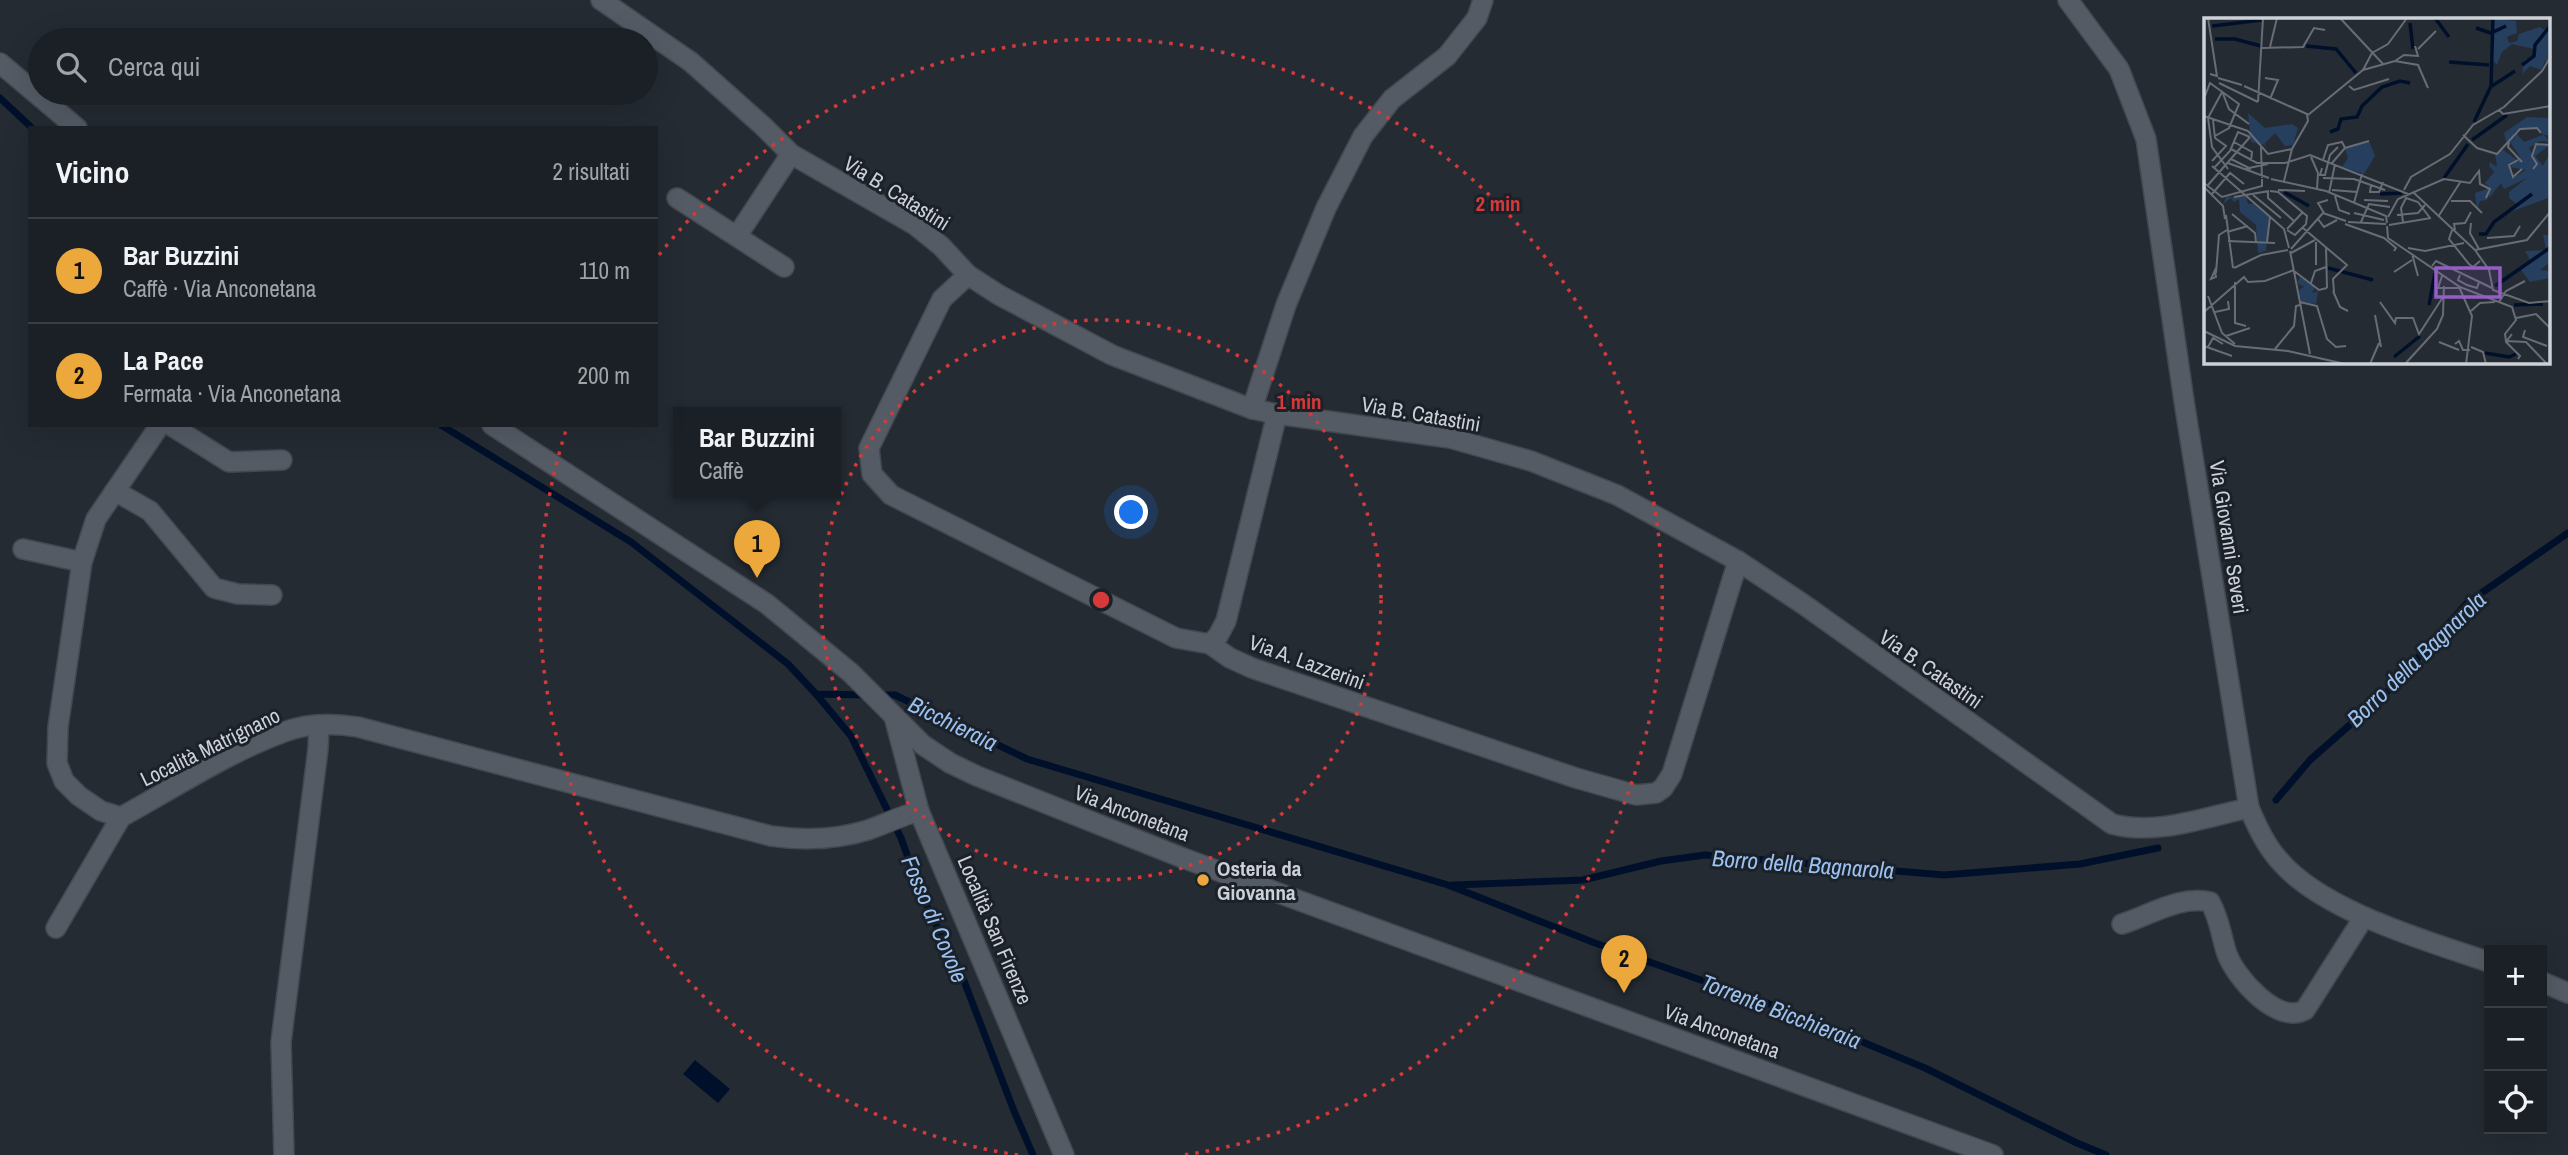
<!DOCTYPE html>
<html lang="it">
<head>
<meta charset="utf-8">
<style>
  :root { --surface:#1b2026; --page:#24282e; --text:#f1f3f6; --muted:#a0a3a7; --line:#393e43; --accent:#eda83b }
  body { margin:0; font-family:"Archivo Narrow",sans-serif; background:var(--page); color:var(--text) }
  .controls { position:absolute; right:21px; bottom:21px; display:grid; overflow:hidden; border-radius:0px; box-shadow:0 7px 28px #0002 }
  .controls button { width:63px; height:63px; display:grid; place-items:center; padding:0; border:0; border-bottom:2px solid var(--line); background:var(--surface); color:var(--text); font:35px sans-serif }
  .you { position:absolute; left:1132px; top:513px; width:24px; height:24px; margin:-18px; border:5px solid #fff; border-radius:50%; background:#1a73e8; box-shadow:0 0 0 10px #1a73e833 }
  .badge { display:grid; place-items:center; width:46px; height:46px; border-radius:50%; background:var(--accent); color:#111; font-size:23px; font-weight:700 }
  .pin { position:absolute; translate:-50% -58px; filter:drop-shadow(0 2px 4px #0008) }
  .pin::after { content:''; position:absolute; top:37px; width:24px; height:21px; background:inherit; clip-path:polygon(0 0,100% 0,50% 100%) }
  .popup { position:absolute; left:673px; top:407px; width:168px; height:91px; box-sizing:border-box; display:grid; place-content:center; border-radius:0px; background:var(--surface); filter:drop-shadow(0 2px 5px #0005); font-size:23px; white-space:nowrap; color:var(--muted) }
  .popup b { font-size:26px; color:var(--text) }
  .popup::after { content:''; position:absolute; left:50%; top:100%; margin-left:-14px; border:14px solid transparent; border-top-color:var(--surface) }
  .list { margin:0; padding:0; list-style:none }
  h2 { display:flex; justify-content:space-between; align-items:center; height:91px; margin:0; padding:0 28px; font-size:30px }
  h2 small { font-size:23px; font-weight:400; color:var(--muted) }
  .list li { display:grid; grid-template-columns:46px 1fr auto; gap:21px; align-items:center; box-sizing:border-box; height:105px; padding:0 28px; border-top:2px solid var(--line) }
  .list b { display:block; font-size:26px; white-space:nowrap }
  .list p { margin:0; font-size:23px; white-space:nowrap; color:var(--muted) }
  .list em { font-size:23px; font-style:normal; color:var(--muted) }
  .icon { flex:none; width:38px; height:38px; fill:none; stroke:currentColor; stroke-width:2; stroke-linecap:round; stroke-linejoin:round }
  .map { position:relative; flex:none; width:2568px; height:1155px; overflow:hidden }
  .search { position:absolute; background:var(--surface); box-shadow:0 7px 28px #0002; left:28px; top:28px; width:630px; height:77px; display:flex; align-items:center; gap:18px; box-sizing:border-box; padding:0 24px; border-radius:38px; color:var(--muted); font-size:26px }
  .panel { position:absolute; background:var(--surface); box-shadow:0 7px 28px #0002; left:28px; top:126px; width:630px; height:301px; border-radius:0px }
  .map>svg:first-child { display:block }
</style>
</head>
<body>
<div class="map">
<svg width="2568" height="1155" viewBox="0 0 2568 1155">
  <rect width="100%" height="100%" fill="#242b33"/>
  <!-- water -->
  <polygon fill="#00102b" points="695,1060 730,1089 718,1103 683,1074"/>
  <g fill="none" stroke-linecap="round" stroke-linejoin="round">
    <!-- stream -->
    <g stroke="#00102b" stroke-width="7">
      <polyline points="0,98 32,128"/>
      <polyline points="441,425 631,542 788,664 816,694 867,695"/>
      <polyline points="816,694 851,736 901,838 921,894 964,981 1014,1111 1033,1155"/>
      <polyline points="878,695 895,695 1027,759 1448,885 1595,943 1781,1008 1925,1068 2077,1143 2106,1155"/>
      <polyline points="2276,800 2310,760 2385,694 2467,603 2568,533"/>
      <polyline points="1453,885 1583,880 1661,861 1705,855 1944,875 2080,864 2158,848"/>
    </g>
    <!-- minor casing -->
    <g stroke="#43484f" stroke-width="22">
      <g id="minor">
        <path d="M601,0L691,62L763,126L791,154L915,225L941,246L968,275L999,295L1112,355L1252,409L1277,414L1450,438L1531,461L1617,495L1738,561L1803,604L2112,824C2157,836 2205,817 2249,808"/>
        <polyline points="677,198 784,267"/>
        <polyline points="737,236 791,154"/>
        <polyline points="968,275 942,299 869,448 872,474 891,495 1176,638 1210,644 1230,658 1252,668 1576,778 1636,795 1656,793 1663,788 1672,774 1738,561"/>
        <polyline points="1252,409 1286,305 1326,208 1363,136 1392,99 1447,56 1477,18 1483,0"/>
        <path d="M160,425L96,519L82,562L58,727L57,763L64,781L79,796L101,811L121,817C174,788 227,753 284,732C307,723 333,723 358,727L771,836C805,841 835,840 868,830C885,824 901,816 919,811"/>
        <polyline points="170,425 229,462 282,460"/>
        <polyline points="115,491 150,511 214,588 238,594 272,595"/>
        <polyline points="23,549 82,562"/>
        <polyline points="1210,644 1218,636 1226,621 1277,414"/>
        <polyline points="895,720 919,811 1064,1155"/>
        <path d="M2122,924C2150,915 2181,895 2210,902C2220,919 2221,936 2227,954C2236,978 2277,1025 2305,1010L2364,917"/>
        <polyline points="56,928 121,817"/>
        <polyline points="284,1155 281,1042 318,749 319,725"/>
      </g>
    </g>
    <!-- tertiary casing -->
    <g stroke="#43484f" stroke-width="22">
      <g id="tertiary">
        <path d="M2068,0L2119,69L2146,139L2184,401L2249,808C2257,826 2265,844 2278,859C2321,911 2427,941 2489,962"/>
        <polyline points="2542,982 2568,993"/>
      </g>
    </g>
    <!-- secondary casing -->
    <g stroke="#43484f" stroke-width="22">
      <g id="secondary">
        <polyline points="0,63 77,128"/>
        <polyline points="492,425 767,604 851,673 923,745 950,763 977,776 1183,858 1993,1155"/>
      </g>
    </g>
    <!-- minor -->
    <use href="#minor" stroke="#545b65" stroke-width="19"/>
    <!-- tertiary -->
    <use href="#tertiary" stroke="#545b65" stroke-width="19"/>
    <!-- secondary -->
    <use href="#secondary" stroke="#545b65" stroke-width="19"/>
  </g>
  <!-- distance rings -->
  <g fill="none" stroke="#d5393a" stroke-width="3.5" stroke-dasharray="3.5 7">
    <circle cx="1101" cy="600" r="280"/>
    <path d="M1018 1155A561 561 0 0 1 567 427M659 255A561 561 0 1 1 1184 1155"/>
  </g>
  <!-- markers -->
  <circle fill="#eda83b" stroke="#1b2129" stroke-width="2.5" cx="1203" cy="880" r="7"/>
  <g text-anchor="middle" dominant-baseline="central" stroke-width="6" stroke-linejoin="round" paint-order="stroke">
    <!-- street labels -->
    <g font-size="21" fill="#cdd1d7" stroke="#1b2129">
      <text transform="translate(897 193) rotate(32)">Via B. Catastini</text>
      <text transform="translate(1421 414) rotate(10)">Via B. Catastini</text>
      <text transform="translate(2229 537) rotate(81)">Via Giovanni Severi</text>
      <text transform="translate(1307 662) rotate(20)">Via A. Lazzerini</text>
      <text transform="translate(1931 669) rotate(35)">Via B. Catastini</text>
      <text transform="translate(210 747) rotate(-26)">Località Matrignano</text>
      <text transform="translate(1132 813) rotate(21)">Via Anconetana</text>
      <text transform="translate(995 930) rotate(67)">Località San Firenze</text>
      <text transform="translate(1722 1031) rotate(20)">Via Anconetana</text>
    </g>
    <!-- poi labels -->
    <g font-size="21" font-weight="bold" fill="#cdd1d7" stroke="#1b2129" text-anchor="start">
      <text x="1217" y="868">Osteria da<tspan x="1217" dy="24">Giovanna</tspan></text>
    </g>
    <!-- water labels -->
    <g font-size="23" font-style="italic" fill="#9bc1f1" stroke="#1b2129">
      <text transform="translate(2416 659) rotate(-44)">Borro della Bagnarola</text>
      <text transform="translate(953 723) rotate(26)">Bicchieraia</text>
      <text transform="translate(1803 864) rotate(4)">Borro della Bagnarola</text>
      <text transform="translate(935 919) rotate(67)">Fosso di Covole</text>
      <text transform="translate(1781 1011) rotate(21)">Torrente Bicchieraia</text>
    </g>
  </g>
  <!-- overview -->
  <g transform="translate(2204 18)">
    <rect width="346" height="346" fill="#242b33"/>
    <path d="M287,0L312,3L313,15L303,19L305,25L313,23L315,16L336,9L342,13L346,5V44L341,43L337,52L326,48L318,56L320,42L330,38V31L308,26L298,34L293,47L287,40L290,9ZM44,95L61,110L88,106L94,110L89,127L81,128L71,115L61,125L64,134L61,127L47,124ZM323,99L346,100V119L343,117H340L346,125L340,123L334,124L325,130L331,142L329,137L332,127H346L331,138L339,148L346,135L344,180L301,196L314,187L305,180V174L323,160L300,171L297,165L285,180V172L283,182L276,183L273,192L271,175L286,170L281,165L290,154L285,148L286,144L293,149L291,136L299,132L313,142L304,147L309,160L322,152L306,149L316,139L306,124L310,122L312,115L320,124L339,117L335,111L314,112L310,114V121L303,126L300,115ZM165,123L171,138L160,156L138,149L144,140L141,131ZM22,179H42L44,186H50L65,199L62,233L54,235L52,207L36,194L35,181L30,184L27,180L19,186ZM339,217H346V244L336,252L345,253L346,260L326,264L317,252L326,242L321,233L342,232ZM96,259L111,269L108,275L114,273L112,286L97,284L95,272L100,269L93,265Z" fill="#263f5e"/>
    <path fill="none" stroke="#00102b" stroke-width="3.5" d="M231,0L245,19M206,5L209,31M8,8L58,2M272,10L287,15L302,8M11,21H31L57,28M102,28L132,31L152,55M245,44L285,47M318,47L330,38L331,27L347,7M288,68L311,53M270,104L287,68L289,0M126,114L134,111L137,101L153,99L158,88L178,69L196,63L206,65M268,122L303,97M240,160L264,126M80,174L105,188M176,176L198,175M275,216H282L290,204L328,176M124,250L169,262M291,268L347,229M225,287L231,255M310,287L339,286M281,335L305,339L312,336M190,339L216,318"/>
    <path fill="none" stroke="#686d75" stroke-width="2" d="M4,0L13,58L6,56M136,0L179,46M66,29L73,0M57,30L99,29L110,10L121,12M214,31L232,13M191,43L200,37L214,38L211,28M159,52L168,35L184,26L203,0M14,60L38,67M61,60L74,62L66,81M15,65L54,84M40,68L87,89M145,68L150,72L185,61M18,73L25,91L45,106M18,74L4,100L8,129L24,151M1,78L6,65L35,86L25,110L11,118M54,84L59,0M295,92L299,96L347,88M104,97L159,52L191,43L214,47L224,70M0,98L44,113M44,113L64,136L88,131M259,117L273,130L293,136L316,111L333,110L337,115M30,124L48,134L47,143M305,124L304,129L318,144M57,129L58,160M27,131L53,145H81L106,137L204,176M107,139L114,155L113,171M27,141L47,151M119,142L124,127L138,124L141,130M314,142L305,147L309,159L318,151M8,143L22,128L11,120L9,102M24,145L65,160M128,145L141,130L165,123M8,148L80,211L85,230M10,150L26,133L34,114L46,119M118,150L116,157H121L126,137L134,129M40,151L64,146M329,151L333,146L328,138L332,126L347,127M119,160L150,161L181,172M67,161L122,173L182,198L183,205M80,163L88,131L104,103L103,96L85,88M0,165L18,179L58,168V161M4,167L46,119M167,167L166,174H175L179,164M0,169L19,188L21,201M74,172L101,173M128,172L153,174M200,172L207,159L246,136L269,107L300,89L338,53L347,38M66,173L74,174L103,198L102,206L91,217L83,212M64,174V180L90,203M125,175L131,146M210,175L271,232M8,176L26,155L40,166M49,177L77,200M131,178L135,192L146,196M30,179L65,173M160,182L184,183M247,183H266L278,195M150,185L158,156M120,195L114,185L124,182M150,195L180,202M28,196L51,215L52,224M22,197L29,250M193,197L214,195L221,187M184,199L194,181L240,161L266,165L275,153L276,166L286,171L282,180M234,199L257,163M114,201L120,209L133,202M144,204L182,206M157,204L165,186L186,189M199,204L197,190L202,180L214,184L226,200M267,205L266,215L275,231M141,206L180,220L192,230L190,233M185,207L227,200M183,208L184,220L256,269L308,289L312,302L301,316L302,323L322,324L343,346M99,210L143,247L129,261L130,274M83,211L99,194M248,212L245,221L265,246L269,249L276,243M251,212L250,206L261,205L267,194M23,214L44,208M283,220L310,218L316,208M24,223L71,225M63,224L66,199M112,224V247M122,229L123,270M204,230L221,233L260,225M87,231L119,195L142,203M271,232L285,252L289,272L325,285L347,283M271,232L323,222L347,193M86,233L106,336M87,235L111,222M208,236L214,258M228,248L232,243L288,270M30,250L57,237L84,232M90,253L115,272L123,270M11,254L12,259L7,261L12,250M190,254L208,242M12,255L15,217L23,212M256,257L254,262L263,267L273,270L275,264M238,258L234,270H255M31,264V305L42,308M107,265L111,253L122,249M255,269L268,298L262,346M129,273L136,289L144,293M4,278L18,315L31,326M96,284L113,288L123,321L132,329L142,328M176,284L191,305L192,300H209L215,316L239,279M295,284L302,273L321,263M267,293L276,285L291,284M0,294L40,259L44,264L61,263L90,252M11,294L25,291L24,283M171,297L177,329M312,300L332,296L347,311M321,312L319,319L343,328M0,313L31,328L84,333L141,346M308,316L302,324L316,338L314,341M22,318L46,310M235,324L255,332M251,326L255,323L259,332H266M0,328L28,338M4,329L9,320L19,326M267,329L279,334L282,346M71,331L90,308L92,288L96,287M166,346L175,325M201,346L233,311L239,297L240,268"/>
    <path fill="#945ec6" fill-opacity="0.15" stroke="#945ec6" stroke-width="3.5" d="M232,250H296V279H232Z"/>
    <rect width="346" height="346" fill="none" stroke="#cdd1d7" stroke-width="3.5"/>
  </g>
  <circle cx="1101" cy="600" r="10" fill="#d5393a" stroke="#1b2129" stroke-width="3.5"/>
  <g font-size="21" text-anchor="middle" font-weight="bold" fill="#d5393a" stroke="#1b2129" stroke-width="6" stroke-linejoin="round" paint-order="stroke">
    <text x="1498" y="211">2 min</text>
    <text x="1299" y="409">1 min</text>
  </g>
</svg>
<div class="controls">
<button>+</button>
<button>−</button>
<button><svg class="icon" aria-label="locate" viewBox="0 0 24 24"><circle cx="12" cy="12" r="6"/><path d="M12 2v4M12 18v4M2 12h4M18 12h4"/></svg></button>
</div>
<div class="you"></div>
<div class="pin badge" style="left:757px;top:578px">1</div>
<div class="popup"><b>Bar Buzzini</b>Caffè</div>
<div class="pin badge" style="left:1624px;top:993px">2</div>
<div class="search"><svg class="icon" aria-label="search" viewBox="0 0 24 24"><circle cx="10" cy="10" r="6"/><path d="M15 15l6 6"/></svg>Cerca qui</div>
<section class="panel">
<h2>Vicino<small>2 risultati</small></h2>
<ul class="list">
<li><span class="badge">1</span><div><b>Bar Buzzini</b><p>Caffè · Via Anconetana</p></div><em>110 m</em></li>
<li><span class="badge">2</span><div><b>La Pace</b><p>Fermata · Via Anconetana</p></div><em>200 m</em></li>
</ul>
</section>
</div>
</body>
</html>
